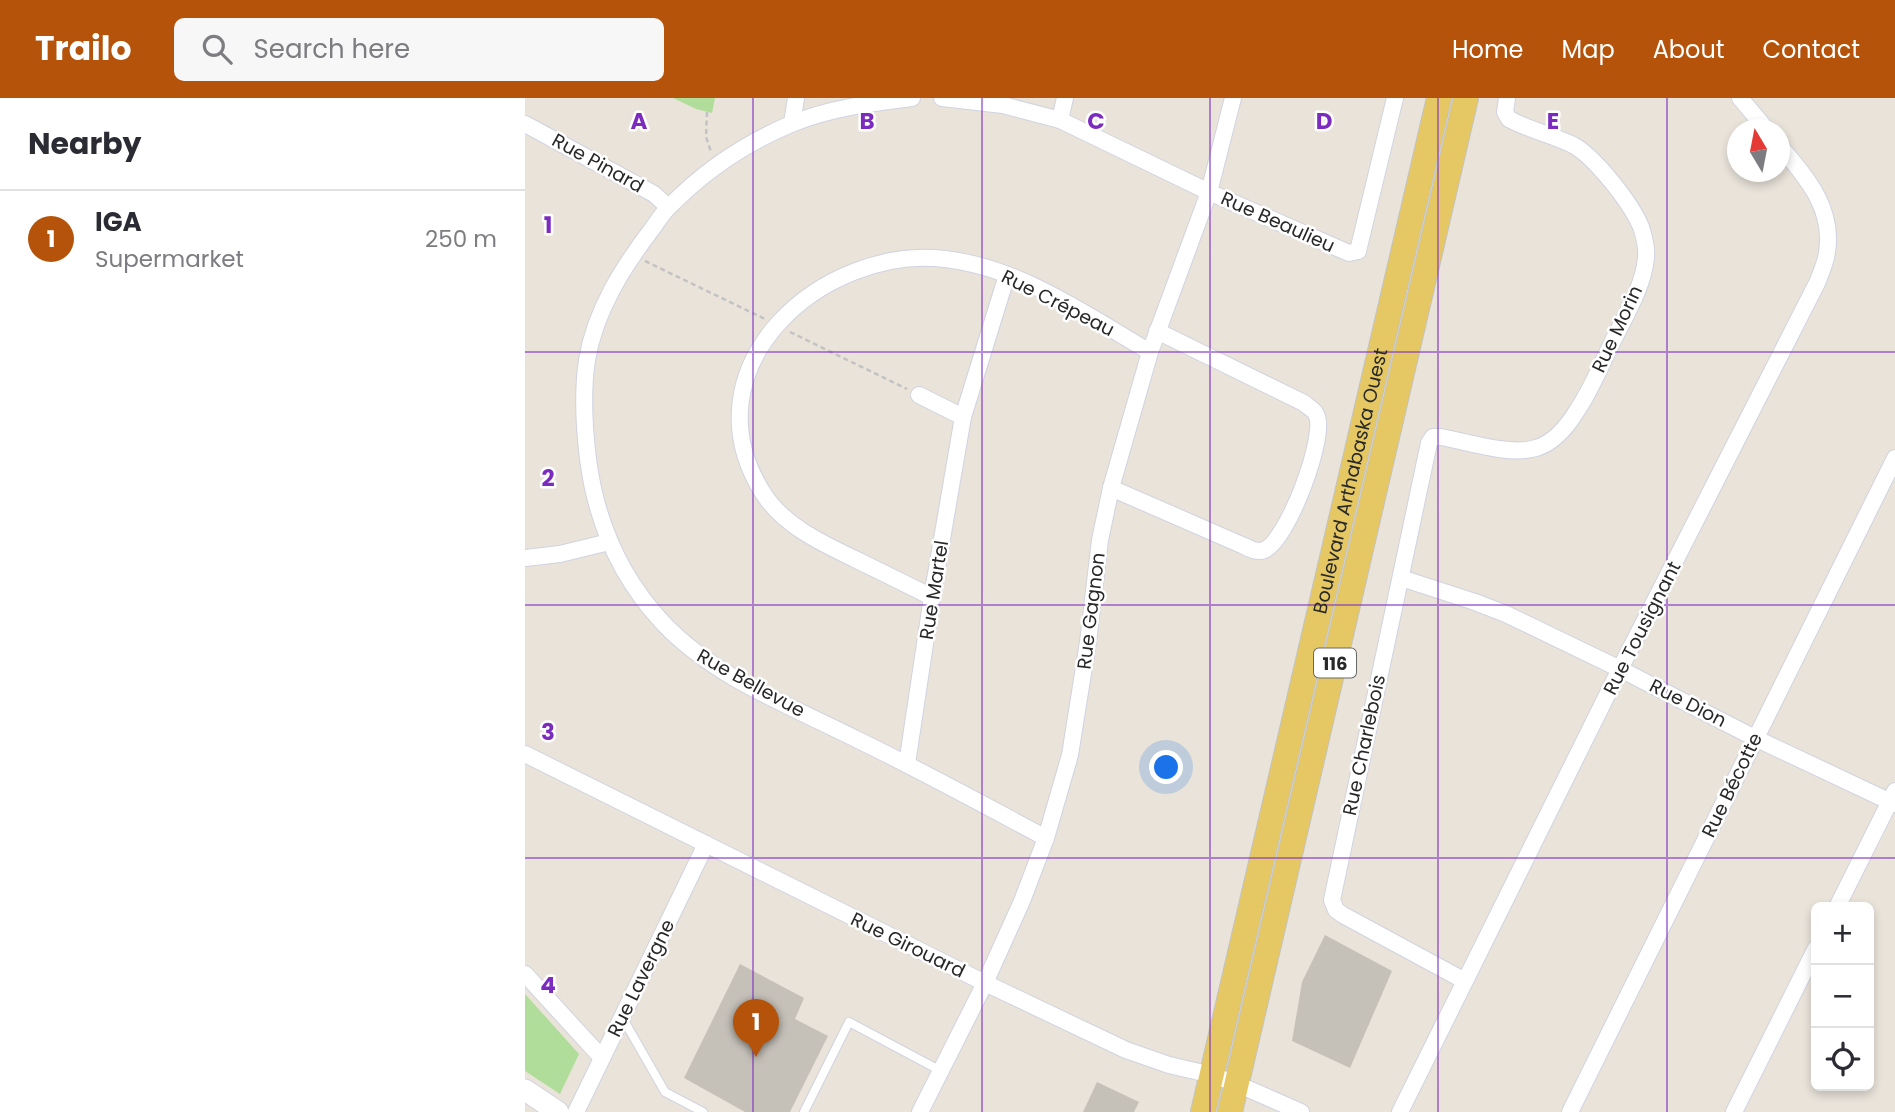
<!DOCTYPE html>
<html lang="en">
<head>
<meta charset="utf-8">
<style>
  :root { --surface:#fff; --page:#f7f7f7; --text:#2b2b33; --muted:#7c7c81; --line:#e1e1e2; --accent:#b45309 }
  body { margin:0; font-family:Poppins,sans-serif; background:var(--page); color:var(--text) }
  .controls { position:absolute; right:21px; bottom:21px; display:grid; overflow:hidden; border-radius:10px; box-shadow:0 4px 10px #0003 }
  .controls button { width:63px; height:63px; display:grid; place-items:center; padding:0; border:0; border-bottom:2px solid var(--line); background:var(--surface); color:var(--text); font:35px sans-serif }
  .compass { position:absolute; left:1202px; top:21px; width:63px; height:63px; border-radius:50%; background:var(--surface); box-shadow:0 4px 10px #0003; rotate:350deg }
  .you { position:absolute; left:642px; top:670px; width:24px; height:24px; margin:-18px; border:5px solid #fff; border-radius:50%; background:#1a73e8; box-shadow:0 0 0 10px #1a73e833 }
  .badge { display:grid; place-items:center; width:46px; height:46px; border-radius:50%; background:var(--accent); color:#fff; font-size:23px; font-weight:700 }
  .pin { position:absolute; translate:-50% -58px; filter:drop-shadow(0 2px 4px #0008) }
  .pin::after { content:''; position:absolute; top:37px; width:24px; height:21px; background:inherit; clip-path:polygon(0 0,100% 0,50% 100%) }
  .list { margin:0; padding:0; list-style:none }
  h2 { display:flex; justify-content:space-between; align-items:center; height:91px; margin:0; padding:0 28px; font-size:30px }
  h2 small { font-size:23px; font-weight:400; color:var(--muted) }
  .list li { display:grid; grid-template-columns:46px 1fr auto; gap:21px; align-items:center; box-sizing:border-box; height:98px; padding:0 28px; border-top:2px solid var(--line) }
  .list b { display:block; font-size:26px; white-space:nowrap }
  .list p { margin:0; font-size:23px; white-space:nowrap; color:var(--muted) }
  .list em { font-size:23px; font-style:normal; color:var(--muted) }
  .icon { flex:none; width:38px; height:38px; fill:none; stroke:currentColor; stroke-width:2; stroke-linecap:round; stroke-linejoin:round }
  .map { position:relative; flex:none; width:1370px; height:1014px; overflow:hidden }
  header { display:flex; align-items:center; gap:42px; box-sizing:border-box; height:98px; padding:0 35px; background:var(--accent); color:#fff }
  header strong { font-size:33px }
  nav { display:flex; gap:38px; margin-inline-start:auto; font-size:24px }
  .search { width:490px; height:63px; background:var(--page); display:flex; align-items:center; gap:18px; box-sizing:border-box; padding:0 24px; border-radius:10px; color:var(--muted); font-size:26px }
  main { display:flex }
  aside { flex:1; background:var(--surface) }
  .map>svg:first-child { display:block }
</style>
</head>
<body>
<header>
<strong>Trailo</strong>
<div class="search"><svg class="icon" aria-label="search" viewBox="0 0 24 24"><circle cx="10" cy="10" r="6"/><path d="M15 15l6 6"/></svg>Search here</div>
<nav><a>Home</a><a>Map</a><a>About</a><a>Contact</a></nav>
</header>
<main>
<aside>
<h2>Nearby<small></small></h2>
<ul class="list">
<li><span class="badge">1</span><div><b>IGA</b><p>Supermarket</p></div><em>250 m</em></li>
</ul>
</aside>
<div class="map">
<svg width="1370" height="1014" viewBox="0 0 1370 1014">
  <rect width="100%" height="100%" fill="#e9e3da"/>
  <!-- green -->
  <g fill="#b0dd9a">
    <polygon points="148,0 190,0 187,15 171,11"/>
    <polygon points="0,896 54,956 35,996 0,973"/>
  </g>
  <!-- building -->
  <g fill="#c5c1b9">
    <polygon points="800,837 867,873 825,970 767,943 777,884"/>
    <polygon points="215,866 279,900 270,921 303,938 265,1014 220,1014 159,980"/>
    <polygon points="572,984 614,1004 609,1014 558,1014"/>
  </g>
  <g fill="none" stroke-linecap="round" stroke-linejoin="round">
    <!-- lane casing -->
    <g stroke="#d0d3e0" stroke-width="10">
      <g id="lane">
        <polyline points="97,919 140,994 178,1014"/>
        <polyline points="279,1014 324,924 416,973"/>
      </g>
    </g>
    <!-- street casing -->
    <g stroke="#d0d3e0" stroke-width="18">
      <g id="street">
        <path d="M387,0C346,5 305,10 266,26C221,45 179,73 145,108C138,114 133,123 127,131C98,169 70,213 62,262C57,295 59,328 63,361C71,423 95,479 138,525C190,580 266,608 333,642C397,673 459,707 521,740"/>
        <polyline points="417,0 478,7 535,22 684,94 824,155 833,153 870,0"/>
        <polyline points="1215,0 1242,32"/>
        <polyline points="535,22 540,0"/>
        <polyline points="267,25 271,0"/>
        <polyline points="0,26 129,96 143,109"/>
        <polyline points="394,297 438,319"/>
        <path d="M586,390L719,448C725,451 733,455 739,452C762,444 803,336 791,316C789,312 782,308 779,305L632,233"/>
        <polyline points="0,460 35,456 84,444"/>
        <polyline points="876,480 950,504 981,516 1095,571 1230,640 1370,706"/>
        <path d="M407,499C383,487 360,476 336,464C301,447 259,429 238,395C159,270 296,147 420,161C494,169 563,218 625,254"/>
        <polyline points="0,656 460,885 601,952 644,967 687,977 712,986 776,1014"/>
        <polyline points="382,666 407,499 438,319 482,177"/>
        <polyline points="1312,809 1370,693"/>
        <polyline points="0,876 77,960"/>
        <path d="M940,883L818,817L811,812L807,802L904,345L908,339H916C943,344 985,358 1011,350C1029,345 1044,326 1053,311C1066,292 1075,269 1085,249C1098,221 1118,191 1121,160C1122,150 1119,138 1116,129C1106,105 1070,59 1048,47C1028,37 1004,32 984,21L980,14L982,0"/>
        <polyline points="51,1014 181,746"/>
        <polyline points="395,1014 460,885 497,803 521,740 545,657 563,544 575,442 586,390 625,254 684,94 708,0"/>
        <path d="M875,1014L1095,571L1292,185C1296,175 1301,164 1302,154C1309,110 1281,79 1254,47"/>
        <polyline points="1045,1014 1370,360"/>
        <polyline points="1209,1014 1291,850"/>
      </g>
    </g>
    <!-- secondary casing -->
    <g stroke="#d0d3e0" stroke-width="23">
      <polyline id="secondary" points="0,992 33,1014"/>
    </g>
    <!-- primary casing -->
    <g stroke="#c3c3c3" stroke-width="26">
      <g id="primary">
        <path id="s1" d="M678,1014L914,0"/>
        <polyline points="705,1014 941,0"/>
      </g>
    </g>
    <!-- path -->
    <g stroke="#c3c3c3" stroke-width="2.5" stroke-dasharray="5 3.5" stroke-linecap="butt">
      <polyline points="182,14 181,39 186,54"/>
      <polyline points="120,163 240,221"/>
      <polyline points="265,234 382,291"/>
    </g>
    <!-- lane -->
    <use href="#lane" stroke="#fff" stroke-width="8"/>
    <!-- street -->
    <use href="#street" stroke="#fff" stroke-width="16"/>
    <!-- secondary -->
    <use href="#secondary" stroke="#fff" stroke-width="21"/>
    <!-- primary -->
    <use href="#primary" stroke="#e5c863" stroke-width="24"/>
  </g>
  <!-- grid -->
  <path fill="none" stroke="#7b2cbf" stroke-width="2" stroke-opacity="0.55" d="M228,0V1014M457,0V1014M685,0V1014M913,0V1014M1142,0V1014M0,254H1370M0,507H1370M0,760H1370"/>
  <g text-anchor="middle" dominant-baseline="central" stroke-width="5" stroke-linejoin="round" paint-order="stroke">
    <!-- shield labels -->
    <rect fill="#fff" stroke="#686868" stroke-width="2" x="789" y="550.5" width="42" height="29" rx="5"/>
    <g font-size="18" font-weight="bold" fill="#282828">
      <text x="810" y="565">116</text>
    </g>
    <!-- street labels -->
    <g font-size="19" fill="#282828" stroke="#fff">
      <text transform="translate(73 65) rotate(29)">Rue Pinard</text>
      <text transform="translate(753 124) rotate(24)">Rue Beaulieu</text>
      <text transform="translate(533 205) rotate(27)">Rue Crépeau</text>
      <text transform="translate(1092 231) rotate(-65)">Rue Morin</text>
      <text stroke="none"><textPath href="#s1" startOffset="648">Boulevard Arthabaska Ouest</textPath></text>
      <text transform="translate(409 492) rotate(-81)">Rue Martel</text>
      <text transform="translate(566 513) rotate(-83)">Rue Gagnon</text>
      <text transform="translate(1117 530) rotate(-63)">Rue Tousignant</text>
      <text transform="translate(226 585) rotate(29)">Rue Bellevue</text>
      <text transform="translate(1163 605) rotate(27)">Rue Dion</text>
      <text transform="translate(839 647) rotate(-78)">Rue Charlebois</text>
      <text transform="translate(1207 687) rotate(-64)">Rue Bécotte</text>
      <text transform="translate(383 847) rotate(26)">Rue Girouard</text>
      <text transform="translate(116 880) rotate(-64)">Rue Lavergne</text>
    </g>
  </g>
  <g font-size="23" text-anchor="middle" font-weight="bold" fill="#7b2cbf" stroke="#fff" stroke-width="5" stroke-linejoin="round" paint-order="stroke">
    <text x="114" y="31">A</text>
    <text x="342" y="31">B</text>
    <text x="571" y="31">C</text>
    <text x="799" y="31">D</text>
    <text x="1028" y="31">E</text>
    <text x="23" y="135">1</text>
    <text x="23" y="388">2</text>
    <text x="23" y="642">3</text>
    <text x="23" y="895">4</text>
  </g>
</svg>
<div class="controls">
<button>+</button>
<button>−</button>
<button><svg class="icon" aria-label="locate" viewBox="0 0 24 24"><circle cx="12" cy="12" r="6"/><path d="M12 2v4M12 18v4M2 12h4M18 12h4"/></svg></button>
</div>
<svg class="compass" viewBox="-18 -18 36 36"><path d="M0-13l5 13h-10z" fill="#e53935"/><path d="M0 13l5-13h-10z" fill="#7c7c81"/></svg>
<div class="you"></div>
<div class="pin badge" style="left:231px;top:959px">1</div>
</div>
</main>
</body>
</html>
